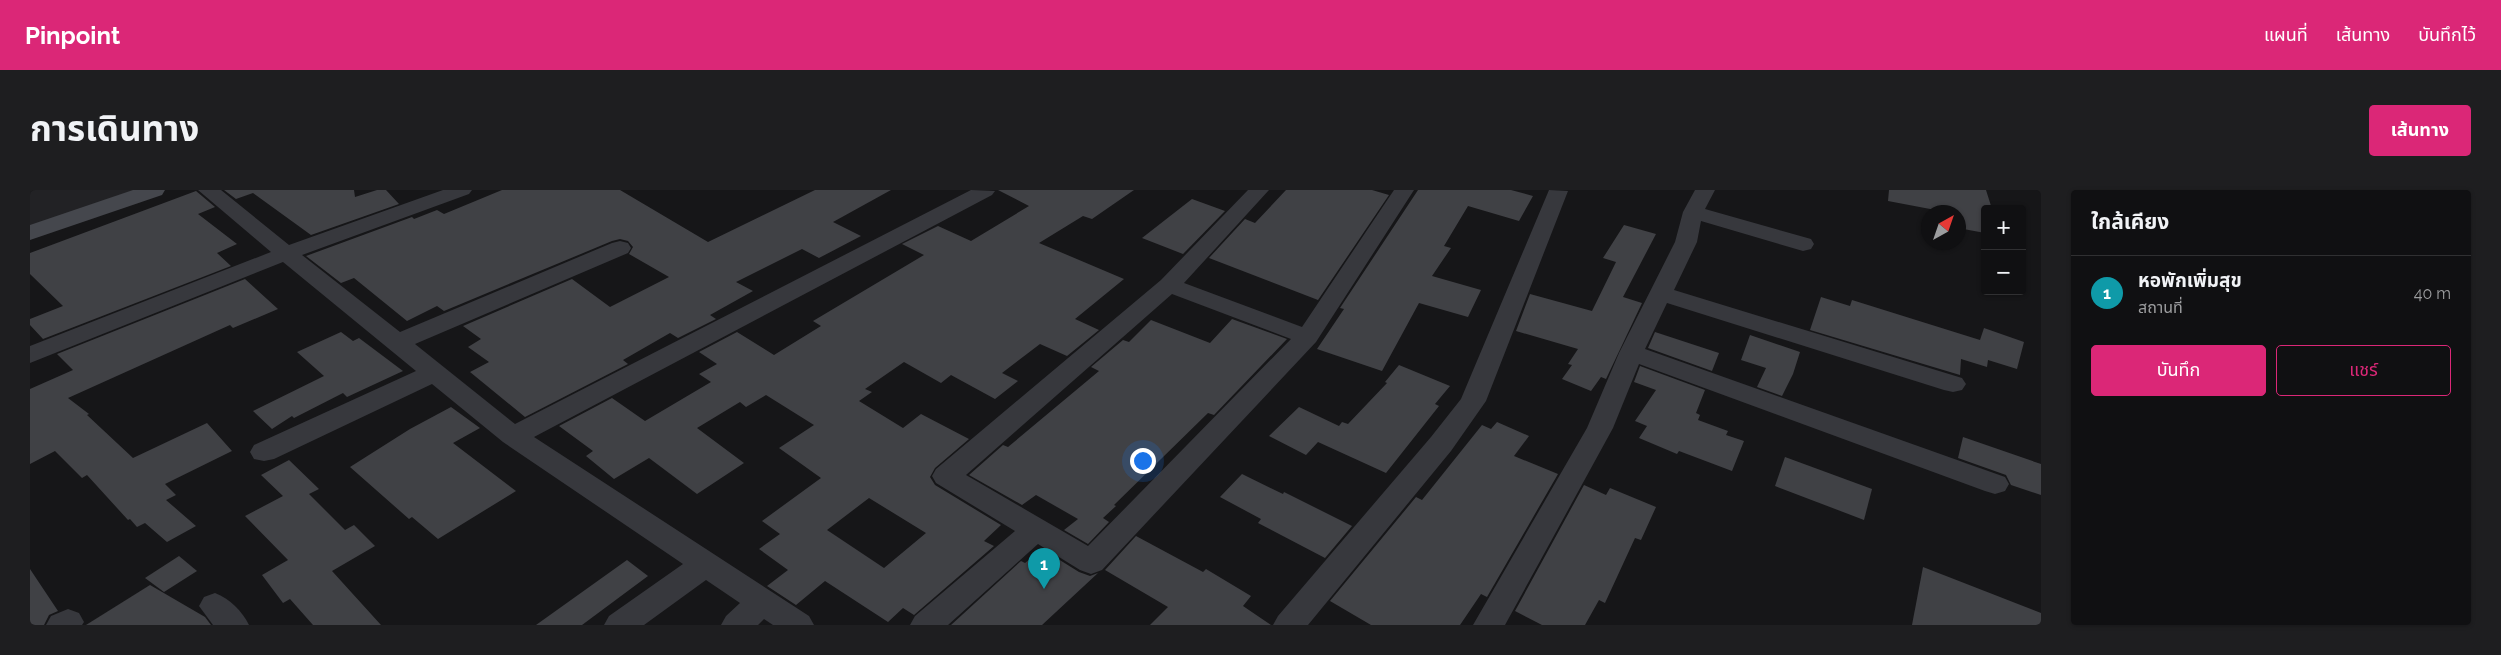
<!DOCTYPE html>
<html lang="th">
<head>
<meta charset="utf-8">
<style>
  :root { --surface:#101012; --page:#1e1e20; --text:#f1f3f6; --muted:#9c9d9f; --line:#303032; --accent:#db2777 }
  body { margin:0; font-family:Raleway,"Noto Sans Thai",sans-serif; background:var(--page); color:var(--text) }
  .controls { position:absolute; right:15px; top:15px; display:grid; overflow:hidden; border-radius:5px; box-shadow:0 1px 4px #0004 }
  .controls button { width:45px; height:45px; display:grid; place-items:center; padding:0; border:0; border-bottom:1px solid var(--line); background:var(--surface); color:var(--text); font:25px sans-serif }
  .compass { position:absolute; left:1891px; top:15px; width:45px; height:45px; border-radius:50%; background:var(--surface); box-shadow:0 1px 4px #0004; rotate:40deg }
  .you { position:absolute; left:1112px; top:270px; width:18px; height:18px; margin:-12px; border:4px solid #fff; border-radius:50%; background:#1a73e8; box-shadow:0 0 0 8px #1a73e833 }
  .badge { display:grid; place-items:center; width:32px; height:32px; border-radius:50%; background:var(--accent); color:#fff; font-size:16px; font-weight:700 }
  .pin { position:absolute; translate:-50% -41px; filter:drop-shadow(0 1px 2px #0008) }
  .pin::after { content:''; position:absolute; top:26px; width:18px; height:15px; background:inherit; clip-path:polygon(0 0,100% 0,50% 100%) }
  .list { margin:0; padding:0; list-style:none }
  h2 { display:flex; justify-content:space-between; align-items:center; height:65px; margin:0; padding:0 20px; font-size:21px }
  h2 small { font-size:16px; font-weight:400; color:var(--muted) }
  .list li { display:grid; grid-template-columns:32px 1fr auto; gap:15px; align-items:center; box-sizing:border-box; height:75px; padding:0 20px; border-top:1px solid var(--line) }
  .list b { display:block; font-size:19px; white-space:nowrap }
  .list p { margin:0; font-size:16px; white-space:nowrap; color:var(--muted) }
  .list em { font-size:16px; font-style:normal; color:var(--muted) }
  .actions { display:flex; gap:10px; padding:15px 20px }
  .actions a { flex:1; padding:11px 0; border:1px solid var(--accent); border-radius:5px; text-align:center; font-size:18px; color:var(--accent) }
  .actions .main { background:var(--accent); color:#fff }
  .map { position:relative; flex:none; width:2011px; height:435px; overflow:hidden; border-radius:5px }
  header { display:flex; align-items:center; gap:30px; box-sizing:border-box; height:70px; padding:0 25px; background:var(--accent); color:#fff }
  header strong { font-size:24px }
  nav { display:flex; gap:28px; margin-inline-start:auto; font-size:18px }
  .intro { display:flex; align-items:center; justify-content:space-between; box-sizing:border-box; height:120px; padding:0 30px }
  h1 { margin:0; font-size:35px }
  .button { padding:12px 22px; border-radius:5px; background:var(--accent); color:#fff; font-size:18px; font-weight:700 }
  main { display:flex; gap:30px; padding:0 30px }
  aside { flex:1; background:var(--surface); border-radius:5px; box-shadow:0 1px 4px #0004 }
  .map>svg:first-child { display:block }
</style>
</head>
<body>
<header>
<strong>Pinpoint</strong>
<nav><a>แผนที่</a><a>เส้นทาง</a><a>บันทึกไว้</a></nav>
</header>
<div class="intro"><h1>การเดินทาง</h1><a class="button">เส้นทาง</a></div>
<main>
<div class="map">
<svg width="2011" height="435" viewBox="0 0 2011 435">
  <rect width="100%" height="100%" fill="#161618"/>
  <!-- built -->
  <polygon fill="#222225" points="0,0 105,0 0,36"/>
  <!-- building -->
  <g fill="#404145" fill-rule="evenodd">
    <polygon points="194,0 324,0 325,7 347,0 356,0 369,14 281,45 223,3 206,9"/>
    <polygon points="472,0 590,0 678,52 785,0 861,0 803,32 831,46 789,68 772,59 706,92 723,101 680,125 686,129 648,148 640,143 593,170 598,174 495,227 440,182 459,172 438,157 451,149 433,136 542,89 580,117 639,87 599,64 603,57 598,51 590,49 582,51 414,121 407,116 377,131 324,88 311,93 276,66 382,27 384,29 407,20 414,24"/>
    <path d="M968,0H1104L1062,29L1053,26L1009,53L1094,89L1045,129L1069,140L1037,166L1010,154L972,183L988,191L965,209L921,185L911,193L874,172L835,199L842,202L829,211L873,238L891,224L939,249L905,278L900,287L905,295L971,335L954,351L964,356L884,425L873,418L858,432L795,391L766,415L737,396L758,380L729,359L750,344L732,331L791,288L749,258L784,235L736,205L716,217L710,212L667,238L714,273L667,304L619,268L584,289L556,266L563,261L529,236L582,208L615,231L681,192L669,184L687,174L669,162L707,142L744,165L791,136L783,131L894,65L872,54L908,36L941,51L999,16ZM839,308L896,343L854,378L797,340Z"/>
    <polygon points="1256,0 1342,0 1359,5 1288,110 1179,68 1215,29 1225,33"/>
    <polygon points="1388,0 1481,0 1503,6 1489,31 1438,16 1414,56 1421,58 1402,86 1451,100 1438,127 1389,113 1352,181 1287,159 1314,119 1310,118"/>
    <polygon points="1859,0 1956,0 1962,19 1955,19 1955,43 1928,38 1928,22 1916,22 1858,11"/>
    <polygon points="166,1 185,17 168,24 207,54 187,63 201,76 13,149 0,135 0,129 33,116 0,84 0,63"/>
    <polygon points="1162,9 1195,21 1153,64 1112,48"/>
    <polygon points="1594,35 1626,44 1593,107 1612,113 1576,189 1571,187 1561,201 1532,189 1542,175 1538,174 1548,159 1486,141 1500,104 1562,121 1586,72 1573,68"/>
    <polygon points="215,89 248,119 203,138 200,135 38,208 59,224 57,225 103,268 177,233 202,261 135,294 146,305 136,310 166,336 137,352 115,333 107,337 100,329 98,330 57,285 52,288 25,261 0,274 0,199 43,180 27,164"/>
    <polygon points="1791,107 1820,116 1822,110 1950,150 1954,138 1994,152 1987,179 1958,170 1957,177 1931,169 1930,185 1780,140"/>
    <polygon points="1202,129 1257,149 1184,225 1178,223 1084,315 1086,316 1073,328 1079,332 1058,354 1034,340 1048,329 1006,305 992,315 939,285 973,255 978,257 1069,181 1061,177 1093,150 1099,152 1121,130 1180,153"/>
    <polygon points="311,142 323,151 329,148 373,181 317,207 313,203 264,228 262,226 242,239 223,221 294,186 267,162"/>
    <polygon points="1625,142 1689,163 1682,181 1618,158"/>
    <polygon points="1720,145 1770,162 1763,184 1752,206 1727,197 1736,178 1711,170"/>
    <polygon points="1369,175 1420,196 1405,214 1409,216 1356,283 1288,252 1276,265 1239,246 1269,217 1309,236 1312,232 1318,234 1357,193 1355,192"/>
    <polygon points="1610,176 1675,200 1666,223 1670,225 1668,230 1698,241 1696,245 1714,251 1702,281 1649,261 1647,264 1609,248 1617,236 1605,231 1626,200 1604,192"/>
    <polygon points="421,217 450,238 423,253 486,301 408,349 382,327 379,329 320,277 380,239"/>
    <polygon points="1467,232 1499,246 1484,266 1528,284 1457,407 1451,404 1430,435 1341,435 1300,411 1386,307 1392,310 1452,235 1461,239"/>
    <polygon points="1933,247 2011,274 2011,305 1981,295 1976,285 1928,268"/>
    <polygon points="1755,267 1842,299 1834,330 1745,296"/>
    <polygon points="259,270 289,299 279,304 315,340 324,335 345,356 302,381 351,435 283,435 260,409 253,413 232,385 258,370 215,326 253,306 231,285"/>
    <polygon points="1212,284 1253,304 1254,302 1322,336 1295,368 1228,333 1231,329 1190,307"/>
    <polygon points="1554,295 1576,305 1580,298 1626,317 1611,350 1605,348 1575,413 1569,410 1555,435 1512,435 1485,421"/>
    <polygon points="1106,346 1173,382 1176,379 1221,406 1213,416 1241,435 1120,435 1138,417 1075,380"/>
    <polygon points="1012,359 1049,382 1060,386 1068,383 1012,435 921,435 991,371 995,373"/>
    <polygon points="149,366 167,381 134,402 115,388"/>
    <polygon points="597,370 618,386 552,435 506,435"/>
    <polygon points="1893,377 2011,423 2011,435 1882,435"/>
    <polygon points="0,379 28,421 19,425 14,435 0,435"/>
    <polygon points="120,395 175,427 181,435 56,435"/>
  </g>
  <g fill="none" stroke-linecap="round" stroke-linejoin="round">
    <!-- minor -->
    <g fill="#37383d" fill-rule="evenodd">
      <polygon points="168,0 191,0 259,55 413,0 442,0 439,4 272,65 370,142 582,53 590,51 598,53 601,58 598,63 385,154 485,234 941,0 965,1 962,5 504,247 779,426 784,435 743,435 734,429 728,435 691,435 696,426 710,413 676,390 614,435 574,435 579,426 653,374 473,252 402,194 244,269 234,271 224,269 220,262 224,255 386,181 253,72 0,173 0,156 241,62"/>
      <path d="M1218,0H1239L1154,93L1272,137L1364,0H1384L1286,152L1072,380L1061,384L1050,380L1008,354L918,435H880L885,426L985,341L906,293L902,286L906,279L1131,90ZM1142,104L1261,149L1058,356L936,285Z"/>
      <polygon points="1519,0 1538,1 1456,211 1421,261 1278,435 1243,435 1248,426 1401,247 1431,209"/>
      <polygon points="1665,0 1685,0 1675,19 1781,49 1784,54 1781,59 1773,61 1671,31 1667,52 1644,100 1932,188 1936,194 1932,200 1923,202 1914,200 1637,113 1615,159 1975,287 1979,294 1975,301 1965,304 1955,301 1609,174 1583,238 1475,435 1443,435 1557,238 1589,163 1645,52 1653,22"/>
      <path d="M185,403C200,409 212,421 219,435H183L169,416L174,407Z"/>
      <polygon points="38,419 49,423 54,432 52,435 16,435 21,426"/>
    </g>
    <!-- secondary -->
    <polygon fill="#45474d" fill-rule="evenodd" points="103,0 135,0 132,5 0,50 0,35"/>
  </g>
</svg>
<div class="controls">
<button>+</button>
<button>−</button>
</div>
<svg class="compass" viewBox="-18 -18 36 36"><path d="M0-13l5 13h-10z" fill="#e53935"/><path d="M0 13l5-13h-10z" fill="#9c9d9f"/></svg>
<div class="you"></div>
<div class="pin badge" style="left:1014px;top:399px;background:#0f9aa8">1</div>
</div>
<aside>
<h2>ใกล้เคียง<small></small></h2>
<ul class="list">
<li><span class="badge" style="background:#0f9aa8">1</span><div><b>หอพักเพิ่มสุข</b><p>สถานที่</p></div><em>40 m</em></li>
</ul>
<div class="actions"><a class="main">บันทึก</a><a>แชร์</a></div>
</aside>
</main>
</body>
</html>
